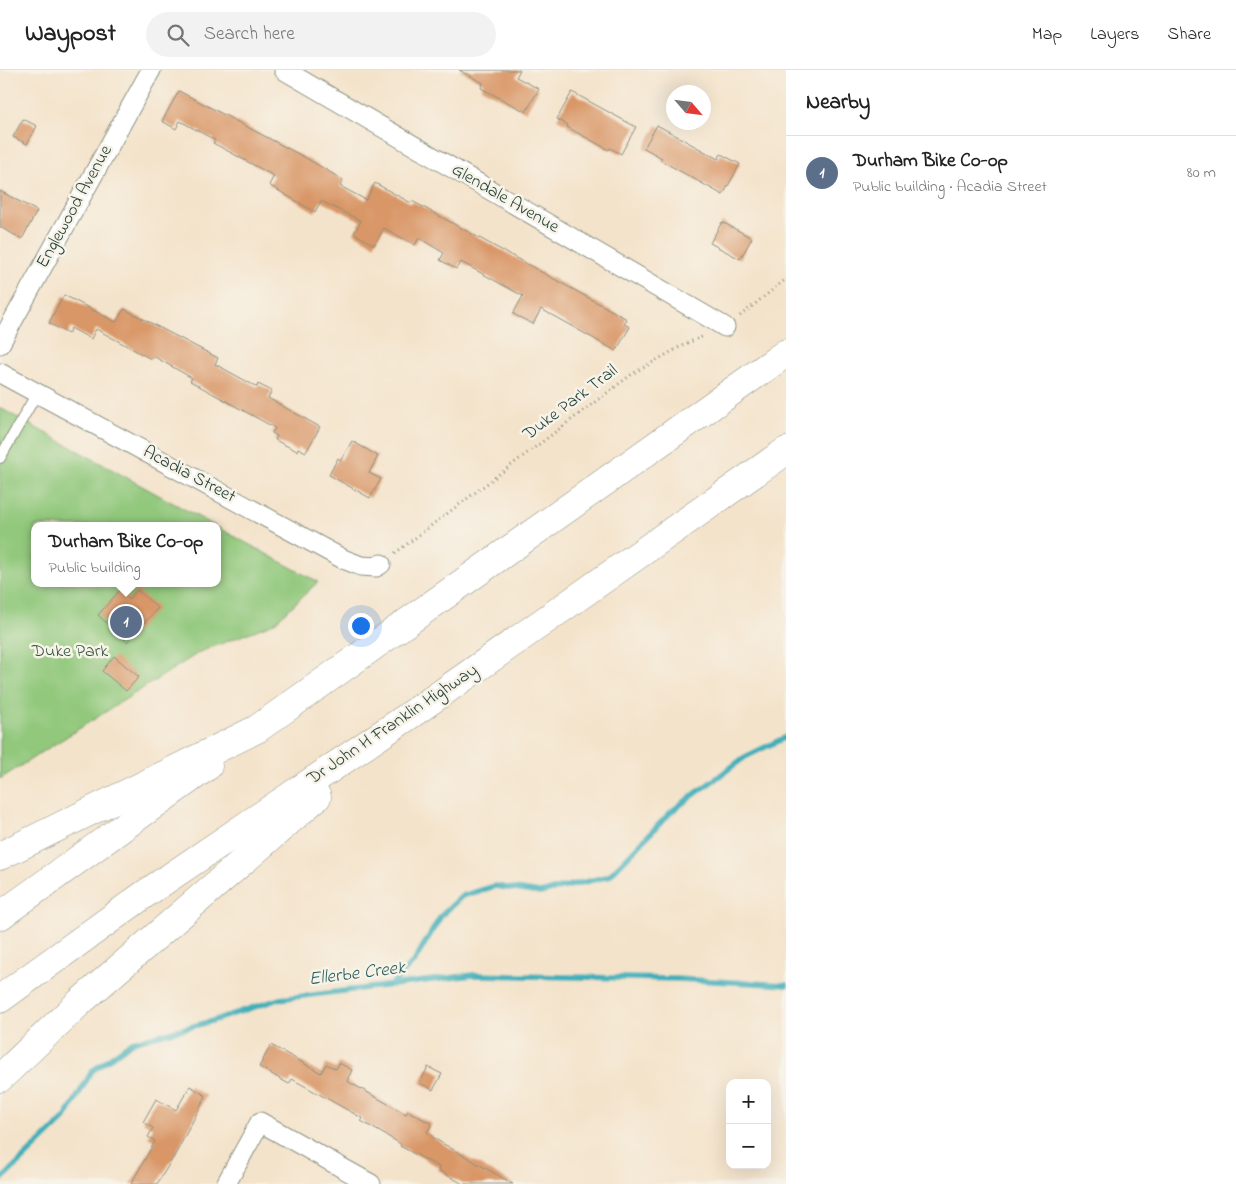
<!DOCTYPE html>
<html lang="en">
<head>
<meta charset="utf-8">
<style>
  :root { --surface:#fff; --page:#f2f2f2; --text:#222; --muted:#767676; --line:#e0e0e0; --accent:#b45309 }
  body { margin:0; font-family:"Indie Flower",sans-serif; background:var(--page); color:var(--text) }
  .controls { position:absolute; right:15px; bottom:15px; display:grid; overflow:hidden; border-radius:10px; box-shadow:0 5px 20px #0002 }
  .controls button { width:45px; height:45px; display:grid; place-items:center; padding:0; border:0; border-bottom:1px solid var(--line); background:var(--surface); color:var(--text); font:25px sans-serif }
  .compass { position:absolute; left:666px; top:15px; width:45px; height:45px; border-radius:50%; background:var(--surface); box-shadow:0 5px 20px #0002; rotate:118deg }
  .you { position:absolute; left:360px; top:555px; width:18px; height:18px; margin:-12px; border:4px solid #fff; border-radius:50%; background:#1a73e8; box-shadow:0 0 0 8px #1a73e833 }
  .badge { display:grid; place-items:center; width:32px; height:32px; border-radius:50%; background:var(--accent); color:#fff; font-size:16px; font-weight:700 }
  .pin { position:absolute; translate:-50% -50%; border:2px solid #fff; box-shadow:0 1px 5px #0006 }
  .popup { position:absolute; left:31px; top:452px; width:190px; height:65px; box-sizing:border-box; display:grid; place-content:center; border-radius:10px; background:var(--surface); filter:drop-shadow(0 1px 4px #0005); font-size:16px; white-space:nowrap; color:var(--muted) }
  .popup b { font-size:19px; color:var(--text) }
  .popup::after { content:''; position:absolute; left:50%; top:100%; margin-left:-10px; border:10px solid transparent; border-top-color:var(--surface) }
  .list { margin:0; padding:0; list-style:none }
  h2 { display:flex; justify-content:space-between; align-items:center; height:65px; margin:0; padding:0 20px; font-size:21px }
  h2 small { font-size:16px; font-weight:400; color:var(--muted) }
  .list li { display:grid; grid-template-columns:32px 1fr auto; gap:15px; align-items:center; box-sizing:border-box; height:75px; padding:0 20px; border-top:1px solid var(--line) }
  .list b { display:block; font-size:19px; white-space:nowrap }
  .list p { margin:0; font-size:16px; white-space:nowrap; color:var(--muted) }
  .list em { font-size:16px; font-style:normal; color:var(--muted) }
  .icon { flex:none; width:28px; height:28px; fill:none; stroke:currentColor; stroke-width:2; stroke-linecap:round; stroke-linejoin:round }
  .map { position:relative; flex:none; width:786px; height:1114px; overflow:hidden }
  header { display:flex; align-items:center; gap:30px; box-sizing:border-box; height:70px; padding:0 25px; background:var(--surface); border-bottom:1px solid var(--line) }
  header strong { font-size:24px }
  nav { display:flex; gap:28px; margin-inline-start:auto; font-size:18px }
  .search { width:350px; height:45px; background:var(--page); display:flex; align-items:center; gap:12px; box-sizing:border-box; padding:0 18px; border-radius:28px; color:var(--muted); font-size:19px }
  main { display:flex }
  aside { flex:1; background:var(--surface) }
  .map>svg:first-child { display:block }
</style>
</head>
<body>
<header>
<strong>Waypost</strong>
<div class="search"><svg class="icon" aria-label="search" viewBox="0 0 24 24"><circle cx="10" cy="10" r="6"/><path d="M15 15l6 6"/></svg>Search here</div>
<nav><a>Map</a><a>Layers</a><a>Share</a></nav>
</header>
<main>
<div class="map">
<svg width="786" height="1114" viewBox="0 0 786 1114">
  <rect width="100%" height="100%" fill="#f7f3e8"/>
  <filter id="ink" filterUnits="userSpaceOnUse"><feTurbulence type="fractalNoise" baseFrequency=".02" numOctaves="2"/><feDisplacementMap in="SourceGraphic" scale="10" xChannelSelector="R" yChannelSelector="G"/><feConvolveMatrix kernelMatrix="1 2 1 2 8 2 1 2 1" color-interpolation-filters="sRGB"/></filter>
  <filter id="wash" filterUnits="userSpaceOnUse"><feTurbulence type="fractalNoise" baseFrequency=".0096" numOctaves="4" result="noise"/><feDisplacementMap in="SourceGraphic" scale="20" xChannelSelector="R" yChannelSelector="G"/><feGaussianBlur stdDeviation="1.12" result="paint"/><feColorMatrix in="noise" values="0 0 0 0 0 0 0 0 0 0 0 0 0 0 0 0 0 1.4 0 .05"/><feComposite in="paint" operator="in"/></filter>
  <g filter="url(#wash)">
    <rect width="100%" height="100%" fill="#f4e3cb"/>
    <!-- green -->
    <polygon fill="#91c87b" stroke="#588258" points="0,338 215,456 35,456 35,513 217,513 217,457 318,512 274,553 200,582 0,709"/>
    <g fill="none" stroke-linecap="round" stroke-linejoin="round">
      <!-- stream -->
      <g stroke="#3fafba" stroke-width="5.5">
        <polyline points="393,913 415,890 441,846 462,826 495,816 540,823 609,806 672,741 745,687 786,667"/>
        <polyline points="0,1111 65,1048 92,1001 132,972 209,952 279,929 473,905 676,909 786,915"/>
      </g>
    </g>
    <g id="blocks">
      <!-- building -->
      <g fill="#d99666">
        <polygon points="459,0 520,0 516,7 539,19 526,42 481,18 483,13"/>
        <polygon points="179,21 306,88 343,110 340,116 366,130 375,113 411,133 412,131 627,249 624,254 630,257 616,281 541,239 533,254 513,244 523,226 461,192 456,199 440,190 444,183 419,168 415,175 384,158 374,175 354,163 361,151 321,131 315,142 269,115 274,106 213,73 215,70 180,51 176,59 162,51"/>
        <polygon points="572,22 636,57 621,84 610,78 609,80 567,57 568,55 557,49"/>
        <polygon points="23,49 37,56 27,74 13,67"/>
        <polygon points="657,55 718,89 721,84 740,94 723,125 660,90 662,88 644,78"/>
        <polygon points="0,121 37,141 22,169 0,157"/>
        <polygon points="722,152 752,168 740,189 710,173"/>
        <polygon points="64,225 116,252 124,239 218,288 215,294 257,317 258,314 272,321 268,328 320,357 306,382 298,378 297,381 275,370 277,366 272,363 275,358 190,311 192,308 153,286 151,289 96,259 91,269 71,258 68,264 49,253"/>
        <polygon points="352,371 378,386 369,403 381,409 370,428 329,405 338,388 341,390"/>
        <polygon points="120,520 129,529 137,520 158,538 127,572 98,545"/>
        <polygon points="114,586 139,607 126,621 102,601"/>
        <polygon points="271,975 321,1003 326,994 336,999 339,993 352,1000 347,1011 406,1044 408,1041 432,1054 427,1062 435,1069 513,1114 463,1114 438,1100 439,1097 400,1076 401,1074 361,1051 362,1048 292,1009 289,1014 259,997"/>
        <polygon points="428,997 442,1004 433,1020 420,1013"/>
        <polygon points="190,1016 206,1026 176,1083 157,1114 131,1114 155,1071 148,1067 153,1058 143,1052 156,1029 176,1040"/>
      </g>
    </g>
  </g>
  <g filter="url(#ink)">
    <use href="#blocks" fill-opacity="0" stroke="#8a9080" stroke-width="1"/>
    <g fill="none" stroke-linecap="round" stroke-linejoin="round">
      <!-- lane casing -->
      <g stroke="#8a9080" stroke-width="12">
        <polyline id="lane" points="0,388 37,323"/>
      </g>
      <!-- street casing -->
      <g stroke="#8a9080" stroke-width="21">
        <g id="street">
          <polyline points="284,0 725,257"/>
          <polyline points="0,274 151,0"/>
          <polyline points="0,303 343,489 361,496 376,497 381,494"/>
          <polyline points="226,1114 260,1052 371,1114"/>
        </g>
      </g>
      <!-- highway casing -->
      <g stroke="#8a9080" stroke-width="29">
        <g id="highway">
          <polyline points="0,786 257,659 786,283"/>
          <polyline points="0,846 208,696"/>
          <polyline points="0,929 145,824 419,639 786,381"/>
          <polyline points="0,1008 80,932 317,727"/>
        </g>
      </g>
      <!-- path -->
      <g stroke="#8a9080" stroke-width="3" stroke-dasharray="1 4" stroke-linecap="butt">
        <polyline points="740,246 786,209"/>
        <polyline points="395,483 632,304 685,274 704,266"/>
      </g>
      <!-- lane -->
      <use href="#lane" stroke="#fff" stroke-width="10"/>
      <!-- street -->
      <use href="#street" stroke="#fff" stroke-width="19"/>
      <!-- highway -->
      <use href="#highway" stroke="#fff" stroke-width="28"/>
    </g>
  </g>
  <g text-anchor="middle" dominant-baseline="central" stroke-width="5" stroke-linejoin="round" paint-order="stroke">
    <!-- street labels -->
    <g font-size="18" fill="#1f3d34" stroke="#f7f3e8">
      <text transform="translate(505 129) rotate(30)">Glendale Avenue</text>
      <text transform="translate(75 137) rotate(-61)">Englewood Avenue</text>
      <text transform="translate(571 333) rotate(-37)">Duke Park Trail</text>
      <text transform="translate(189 405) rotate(28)">Acadia Street</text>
      <text transform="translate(393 655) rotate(-34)">Dr John H Franklin Highway</text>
    </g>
    <!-- park labels -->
    <g font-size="18" fill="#365942" stroke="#f7f3e8">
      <text x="70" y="582">Duke Park</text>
    </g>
    <!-- water labels -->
    <g font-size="19" font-style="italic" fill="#295f5c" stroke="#f7f3e8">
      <text transform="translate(357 904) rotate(-7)">Ellerbe Creek</text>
    </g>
  </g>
</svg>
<div class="controls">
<button>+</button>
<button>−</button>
</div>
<svg class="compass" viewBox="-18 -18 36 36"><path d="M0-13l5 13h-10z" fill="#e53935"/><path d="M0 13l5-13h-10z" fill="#767676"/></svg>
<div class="you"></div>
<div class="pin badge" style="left:126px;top:552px;background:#5c6f8a">1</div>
<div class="popup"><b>Durham Bike Co-op</b>Public building</div>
</div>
<aside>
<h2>Nearby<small></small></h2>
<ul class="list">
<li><span class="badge" style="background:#5c6f8a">1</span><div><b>Durham Bike Co-op</b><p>Public building · Acadia Street</p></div><em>80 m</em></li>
</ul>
</aside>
</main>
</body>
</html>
